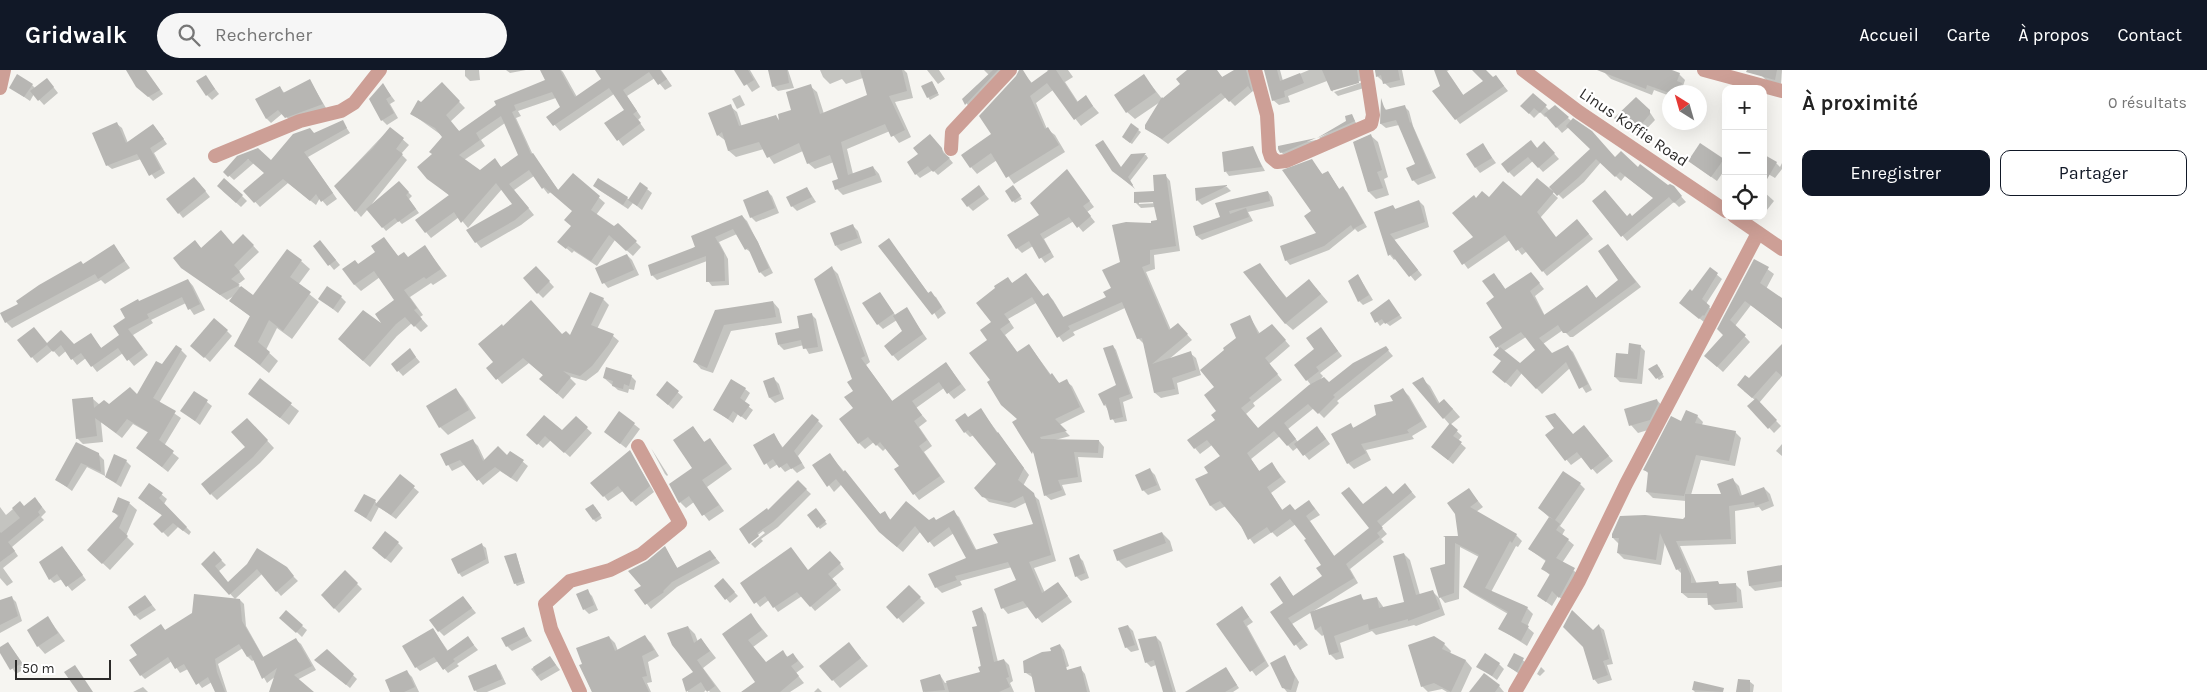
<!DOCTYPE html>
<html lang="fr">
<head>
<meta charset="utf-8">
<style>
  :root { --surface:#fff; --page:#f6f6f6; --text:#222; --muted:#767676; --line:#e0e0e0; --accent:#111827 }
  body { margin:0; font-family:Karla,sans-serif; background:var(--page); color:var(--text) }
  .controls { position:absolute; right:15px; top:15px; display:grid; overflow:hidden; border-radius:10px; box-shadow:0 5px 20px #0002 }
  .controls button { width:45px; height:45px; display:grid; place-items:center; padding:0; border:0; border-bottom:1px solid var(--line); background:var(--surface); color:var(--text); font:25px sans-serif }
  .compass { position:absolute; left:1662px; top:15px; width:45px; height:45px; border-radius:50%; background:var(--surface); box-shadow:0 5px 20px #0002; rotate:323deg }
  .scale { position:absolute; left:15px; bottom:12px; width:96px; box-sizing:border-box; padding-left:5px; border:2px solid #2c2b2a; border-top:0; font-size:14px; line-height:18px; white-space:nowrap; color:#2c2b2a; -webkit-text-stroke:4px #fff; paint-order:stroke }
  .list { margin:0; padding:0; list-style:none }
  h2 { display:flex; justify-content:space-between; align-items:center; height:65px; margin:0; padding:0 20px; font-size:21px }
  h2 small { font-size:16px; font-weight:400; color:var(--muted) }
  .actions { display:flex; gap:10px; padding:15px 20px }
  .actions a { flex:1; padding:11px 0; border:1px solid var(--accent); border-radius:10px; text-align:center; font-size:18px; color:var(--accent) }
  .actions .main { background:var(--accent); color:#fff }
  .icon { flex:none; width:28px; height:28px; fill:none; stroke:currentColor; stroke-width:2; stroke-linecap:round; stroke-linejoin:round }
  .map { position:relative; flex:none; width:1782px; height:622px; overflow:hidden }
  header { display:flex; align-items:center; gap:30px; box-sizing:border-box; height:70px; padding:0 25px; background:var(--accent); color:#fff }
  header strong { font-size:24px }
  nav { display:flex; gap:28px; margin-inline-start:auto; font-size:18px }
  .search { width:350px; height:45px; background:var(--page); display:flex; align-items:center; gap:12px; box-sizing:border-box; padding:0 18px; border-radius:28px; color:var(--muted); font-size:19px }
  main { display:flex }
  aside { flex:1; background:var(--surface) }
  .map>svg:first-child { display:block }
</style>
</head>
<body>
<header>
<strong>Gridwalk</strong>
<div class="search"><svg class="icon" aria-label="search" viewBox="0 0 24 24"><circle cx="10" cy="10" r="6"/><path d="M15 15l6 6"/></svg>Rechercher</div>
<nav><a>Accueil</a><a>Carte</a><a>À propos</a><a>Contact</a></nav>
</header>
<main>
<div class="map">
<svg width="1782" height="622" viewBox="0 0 1782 622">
  <rect width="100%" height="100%" fill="#f6f5f1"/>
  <!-- shadow -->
  <g fill="#0003" fill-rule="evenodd">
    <polygon points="127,0 138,0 154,12 163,24 153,31 142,20"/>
    <polygon points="465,0 479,0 480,10 470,11 465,6"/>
    <polygon points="506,0 526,0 510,3"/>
    <path d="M551,0H561L563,2L577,27L603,10L597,0H661L672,16L665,20L655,8L627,26L641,47L638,50L645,60L623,76L606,53L625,40L614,24L560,61L548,47L562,37L556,28L518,41L521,46L516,48L533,85L559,121L573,105L605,133L596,145L614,158L618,155L641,177L633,186L615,170L597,196L574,181L572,183L565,177L572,156L573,141L551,122L548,124L534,106L514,120L534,145L521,155L481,178L476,172L514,134L502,119L468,158L459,147L431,168L426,162L450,126L428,108L433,85L444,67L412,44L442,14L465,38L450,52L460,62L547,10ZM505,53L520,85L502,98L494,90L480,102L464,90L485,76L481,70Z"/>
    <polygon points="737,0 750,0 760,17 752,22"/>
    <polygon points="771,0 788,0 794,18 778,21 773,16"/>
    <polygon points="820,0 904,0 907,3 913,28 895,32 911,67 899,73 890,61 847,79 853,104 873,97 879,104 882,112 843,125 837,119 839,110 834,92 815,99 808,93 803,81 774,94 764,79 736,87 729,81 726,71 718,65 710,44 730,36 737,42 742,57 775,46 781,52 793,41 810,16 817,22 824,44 868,26 863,8 846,14 842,9 830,14 823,7"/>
    <polygon points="927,0 939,0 945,9 938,14"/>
    <polygon points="984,0 1001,0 971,39 963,29 989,5"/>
    <polygon points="1021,0 1032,13 1049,2 1047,0 1068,0 1073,7 1065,12 1078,32 1085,27 1099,43 1081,56 1053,20 1036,33 1047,59 1055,65 1065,82 1014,114 997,90 977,104 971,97 993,64"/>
    <polygon points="1189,0 1216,0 1223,8 1236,0 1255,0 1256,24 1253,21 1235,36 1226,27 1168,74 1146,58 1160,32 1135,49 1127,42 1144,6 1163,30 1182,14"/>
    <polygon points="1265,0 1280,0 1283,11 1309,0 1366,0 1363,10 1333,20 1333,22 1327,11 1288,26 1290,32 1279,35 1273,30"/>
    <polygon points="1375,0 1402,0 1405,15 1390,18 1377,6"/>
    <polygon points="1435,0 1449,0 1447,1 1464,26 1485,11 1474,0 1484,0 1493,9 1500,11 1508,21 1460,54 1434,21 1441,16"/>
    <polygon points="1606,0 1667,0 1679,4 1685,10 1683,16 1688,21 1670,22 1670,26 1654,20 1652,25 1611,9 1605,3"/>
    <polygon points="1761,0 1782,0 1781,14 1767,11 1760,4"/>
    <polygon points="205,6 219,24 212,30 207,25"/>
    <polygon points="310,11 326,38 290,51 283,43 271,53 267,49 257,29 280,17 285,24"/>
    <polygon points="932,12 939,25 930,30 922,17"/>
    <polygon points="1363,12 1364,18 1338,26 1334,22"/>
    <polygon points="51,14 58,23 44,35 34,24 30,31 11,18 32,15 35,18"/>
    <polygon points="383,15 395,31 390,34 398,48 387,55 382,50"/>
    <polygon points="1533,24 1550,41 1555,37 1616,89 1678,123 1686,132 1679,137 1674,132 1627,171 1593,131 1627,147 1632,147 1654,128 1625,106 1621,111 1601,92 1584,112 1563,129 1551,117 1591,79 1569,57 1562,63 1547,46 1545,47 1540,42 1534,48 1522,36"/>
    <polygon points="740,25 745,35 737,39 732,29"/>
    <polygon points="1381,33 1387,41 1404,36 1409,41 1413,56 1436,108 1418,115 1413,110 1417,95 1399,55 1386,58 1381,54"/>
    <polygon points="1649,41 1655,50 1638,68 1620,53"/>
    <polygon points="1351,45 1358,56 1323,71 1319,68 1348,52"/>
    <polygon points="342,51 350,63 308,87 337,129 327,136 320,128 316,135 288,113 260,137 245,121 266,103 254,93 234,110 225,102 238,88 271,92 315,64"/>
    <polygon points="117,54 122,58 128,73 153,55 157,60 167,74 154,83 165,103 155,109 141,89 112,99 107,95"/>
    <polygon points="1131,55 1141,62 1132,74 1125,69"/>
    <polygon points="390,58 409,75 401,84 407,90 371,135 399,113 412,126 409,129 419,143 402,154 399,151 386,161 368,139 361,147 335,116"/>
    <polygon points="1370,65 1378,72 1388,107 1384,109 1389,125 1376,129 1369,122 1354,72"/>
    <polygon points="934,70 953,93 938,105 933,100 920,108 916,104 920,85"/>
    <polygon points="1316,70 1320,74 1285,86 1280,81 1279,77"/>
    <polygon points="1531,72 1538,79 1549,78 1559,89 1543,102 1533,91 1514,107 1509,102"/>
    <polygon points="1483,75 1496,93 1480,103 1476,98"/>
    <polygon points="1252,77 1265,101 1229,106 1226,102"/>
    <polygon points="1146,85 1148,88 1130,111 1135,119 1117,104 1132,86"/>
    <polygon points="1723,90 1726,98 1717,111 1689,91"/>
    <polygon points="1312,91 1323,105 1328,102 1340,120 1343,118 1347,122 1367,157 1358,162 1355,159 1329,180 1290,195 1286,190 1318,163"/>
    <polygon points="1776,93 1780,97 1782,93 1782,99 1775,108 1763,101"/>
    <path d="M1165,105L1170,111L1180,181L1154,185L1155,199L1146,202L1171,260H1183L1192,270L1168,290L1190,283L1196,288L1201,305L1177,313L1179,324L1161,328L1155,323L1144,274L1138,268L1125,238L1073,262L1075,265L1063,272L1036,233L1008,249L1014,258L1005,265L1018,283L1029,275L1051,305L1060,314L1066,311L1072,316L1085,342L1059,355L1070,366L1055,370L1099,371L1104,377L1103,388L1078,387L1082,412L1062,415L1066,425L1051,430L1045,425L1036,387L1014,353L1019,350L992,310L989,270L1008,209L1013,214L1026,205L1044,227L1047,224L1053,230L1064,248L1107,228L1121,192L1152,155L1159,151L1155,137L1141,138L1135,132L1156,122ZM1159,130V133L1139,134V131Z"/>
    <polygon points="1071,106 1094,137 1087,142 1095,152 1083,162 1074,151 1044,169 1054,187 1045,193 1033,176 1022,183 1017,178"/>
    <polygon points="598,109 630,130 647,119 652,123 642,140 633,133 628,139 599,120 594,115"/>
    <polygon points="1537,109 1558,128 1540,148 1556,168 1582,156 1593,169 1547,206 1527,181 1522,185 1510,170 1468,199 1455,181 1475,168 1476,129 1521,128"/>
    <polygon points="199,113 210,127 183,148 179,143"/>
    <polygon points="979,117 989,129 973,141 968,136"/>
    <polygon points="1227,117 1231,121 1202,135 1197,130 1196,119"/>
    <polygon points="807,118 816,132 797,141 792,136"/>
    <polygon points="1015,119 1022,129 1015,133 1013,131"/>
    <polygon points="223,121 242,126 247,131 241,137"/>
    <polygon points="767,121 772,126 779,143 756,152 751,147"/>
    <polygon points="1763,121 1774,131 1763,145"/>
    <polygon points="1268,122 1272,127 1274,136 1248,142 1253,151 1202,170 1197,166 1194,157 1221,148 1216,134"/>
    <polygon points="1419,131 1424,136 1429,157 1394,170 1422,205 1415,211 1396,188 1394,190 1390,185 1376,143 1393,136 1396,140"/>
    <polygon points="742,146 747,151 773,203 765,207 760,202 752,183 746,179 737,164 719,172 728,189 729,215 712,216 708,211 707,191 657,210 652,205"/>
    <polygon points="853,156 858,161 862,173 841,181 836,176"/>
    <polygon points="243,165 259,182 239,201 245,209 237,215 254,226 301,191 310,199 298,215 319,232 292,269 277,258 266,280 278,291 269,303 236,276 251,247 230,231 234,226 227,230 182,197 195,171 202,179 233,175"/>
    <polygon points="384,169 399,187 408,188 425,177 447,206 433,215 431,213 410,227 423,245 420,247 428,256 421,262 412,253 397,266 370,297 346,276 385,257 396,231 380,207 361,221 354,214 355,191 359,195 377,182"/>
    <polygon points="893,175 929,224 936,227 946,243 938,249"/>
    <polygon points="114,176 130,198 105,214 101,210 12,258 6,252"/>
    <polygon points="314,176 325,177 340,195 334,200"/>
    <path d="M1608,176L1641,217L1573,267H1570L1563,260L1543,274L1552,284L1568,277L1573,282L1592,320L1586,323L1570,298L1542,324L1522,303L1511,317L1499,307L1502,292L1500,280L1491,267L1504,259L1496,228L1499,210L1506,220L1536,209L1544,219L1535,226L1545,246L1592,222L1597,229L1620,211ZM1526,267L1536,280L1520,295L1504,281Z"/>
    <polygon points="627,185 632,190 639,205 608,218 604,213 597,199"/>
    <polygon points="1755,190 1774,204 1766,219 1782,229 1782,259 1751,235 1735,256 1750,272 1723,302 1711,291 1725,265 1719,259"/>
    <polygon points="1260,195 1287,228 1316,218 1328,232 1293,260 1285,253"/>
    <polygon points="536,197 554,217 543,228 538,223"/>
    <polygon points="832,198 838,204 870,292 866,295 893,332 946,293 966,320 954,329 944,318 916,338 927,351 919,357 932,376 924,382 945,412 919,430 896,400 901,396 886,378 883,381 874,372 865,379 859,373 853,309"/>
    <polygon points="1710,199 1722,209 1706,234 1713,241 1704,252 1685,237 1692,223"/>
    <polygon points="1358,205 1373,230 1363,235 1359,231"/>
    <polygon points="188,210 193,216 205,240 194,245 186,233 151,250 153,253 133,265 148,285 134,296 123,283 97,302 86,288 77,295 66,281 59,287 53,280 37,293 18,270 48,275 61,262 75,276 91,265 102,279 121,265 127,248 140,232"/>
    <polygon points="880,223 896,246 906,239 927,269 898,291 885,276 904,262 897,250 883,259 878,254"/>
    <polygon points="341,227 346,232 338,243 320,229"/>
    <polygon points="603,229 609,235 597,259 613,266 619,271 598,302 586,311 568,306 576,314 563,329 547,315 544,306 529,293 502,314 488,298 562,266 570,267"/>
    <polygon points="1389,231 1402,248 1390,256 1385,252 1380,256 1372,244"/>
    <polygon points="773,232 779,239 782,253 731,261 713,303 701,299 695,292 716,241"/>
    <polygon points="811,244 816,249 823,281 809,284 804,275 784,280 779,275 800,259"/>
    <polygon points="1250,247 1260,264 1277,261 1290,276 1269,294 1282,310 1253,333 1255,336 1246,344 1259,360 1311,315 1307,310 1321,259 1342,286 1320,303 1323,306 1319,311 1329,314 1386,278 1393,286 1337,331 1339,333 1324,348 1314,338 1288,359 1298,372 1322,363 1330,374 1309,390 1298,377 1293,381 1280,366 1251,389 1260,402 1272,394 1286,412 1271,423 1283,441 1295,441 1309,432 1314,437 1320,445 1310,451 1335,487 1371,458 1364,435 1410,420 1416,427 1381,457 1387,464 1381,469 1384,472 1350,499 1358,513 1312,542 1360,526 1365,531 1377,528 1384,538 1406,533 1404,484 1410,490 1420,525 1433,522 1439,528 1445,545 1416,556 1414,555 1376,565 1372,561 1340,573 1344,588 1336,590 1330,584 1325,564 1322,566 1316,560 1312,542 1292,554 1308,575 1300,580 1272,543 1285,534 1280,508 1294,527 1324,507 1323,495 1307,469 1296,454 1277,467 1272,462 1254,474 1226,436 1216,441 1211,436 1197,410 1210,403 1221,387 1212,375 1200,384 1195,378 1217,350 1216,318"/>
    <polygon points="227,261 232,266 210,292 197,280"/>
    <polygon points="1113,276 1116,280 1133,328 1123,332 1127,351 1115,353 1105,335 1117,316"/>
    <polygon points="1640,276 1645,281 1642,314 1620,312 1615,307 1630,285"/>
    <polygon points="181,280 187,286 159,333 181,348 164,376 179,388 168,402 138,378 149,363 133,354 122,368 101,352 103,372 83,374 77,368 93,329 100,335 109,336 137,325"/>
    <polygon points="1782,284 1782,306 1759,333 1781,356 1774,363 1749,336 1755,330 1744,321 1749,310"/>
    <polygon points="414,285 420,292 403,306 392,294"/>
    <polygon points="1659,297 1664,307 1659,310 1649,299"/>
    <polygon points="631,306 636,311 634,320 629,319 628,323 618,320 604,308"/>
    <polygon points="774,309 779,314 784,329 775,333 770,328 765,312"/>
    <polygon points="1422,309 1430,316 1440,334 1452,338 1460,347 1450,355 1462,366 1458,371 1466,378 1453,394 1438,382 1450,355 1444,348"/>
    <polygon points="260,310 299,341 289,355 249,323"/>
    <polygon points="667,313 683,327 673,339 657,325"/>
    <polygon points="745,319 750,323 744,333 753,340 746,350 738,344 733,353 715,340"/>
    <polygon points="456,320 463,328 476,348 448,365 440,357"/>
    <polygon points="1403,320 1409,326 1427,357 1412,366 1414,369 1366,380 1371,390 1354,399 1348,393 1350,355 1355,359 1377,345 1395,332"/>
    <polygon points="194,322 212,336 200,355 182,341"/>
    <polygon points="1657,330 1664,338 1658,357 1638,363 1631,355"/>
    <polygon points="981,340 1029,405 1023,416 1039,430 1056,491 1034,498 1045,523 1058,513 1072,532 1042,553 1028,537 1008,544 1003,538 996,519 1018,511 1012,497 960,511 962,515 942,523 936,517 968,488 954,463 934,477 921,461 903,482 886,468 842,414 834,422 814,395 830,385 881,445 884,443 891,450 937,451 953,442 959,447 977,481 999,474 1035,455 1027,432 1015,438 989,432 983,426 997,394 974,365 970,367 965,362 968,349"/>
    <polygon points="620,343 640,359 626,378 605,362"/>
    <polygon points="812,345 823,356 798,386 805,398 797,403 792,398 785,402 778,394 770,399 755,375 773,364 784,379"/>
    <polygon points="1697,346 1703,352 1702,355 1735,362 1741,368 1735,396 1701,390 1691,425 1723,426 1733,410 1739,416 1742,426 1764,418 1770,424 1774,436 1762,441 1759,437 1735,441 1736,474 1680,476 1697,514 1718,512 1721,516 1736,515 1741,520 1743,538 1715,540 1709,534 1709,528 1688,528 1682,523 1682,504 1677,499 1665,472 1661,495 1624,489 1618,483 1619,474 1613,468 1683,450 1686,448 1686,431 1653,428 1647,422 1649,404 1645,400 1682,352"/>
    <polygon points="576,348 592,363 570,387 551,370 543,378 528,365 562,362"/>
    <polygon points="247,349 274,378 260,393 217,430 211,424 247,377"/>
    <polygon points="693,357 705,373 709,370 715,376 732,399 707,417 724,441 709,451 694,432 686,438 680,432 694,399"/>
    <polygon points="1588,362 1613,391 1597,404 1582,387 1571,395 1546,365 1573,365"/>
    <polygon points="473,371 478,376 485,391 508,387 511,382 528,396 517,412 500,401 483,415 466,394 452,401 442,385"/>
    <polygon points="77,374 98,384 104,390 105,406 87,397 72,421 57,410"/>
    <polygon points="1782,374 1782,386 1776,381"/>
    <polygon points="651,378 668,405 667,406 665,404"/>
    <polygon points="630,382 654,422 636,436 623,421 608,431 604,426"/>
    <polygon points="126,391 131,396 121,417 106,407"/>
    <polygon points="1150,400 1155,405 1161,420 1148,425 1143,420"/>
    <polygon points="400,406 419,422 396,449 379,437 371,452 355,441 375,431 377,434"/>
    <polygon points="798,412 811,424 778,457 761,469 763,471 755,478 751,474 765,463 763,461 749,472 768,442"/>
    <polygon points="1580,414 1585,419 1560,456 1565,460 1562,465 1574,475 1562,493 1580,505 1565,532 1558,526 1552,536 1538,526 1551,506 1543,499 1547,492 1529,479 1550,448 1539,438"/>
    <polygon points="150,415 167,429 164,434 191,462 189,465 178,457 168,467 155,454 163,446 145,433"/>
    <polygon points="1469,420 1483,437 1476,442 1516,465 1522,471 1518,477 1516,476 1491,522 1527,538 1533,544 1527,557 1534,563 1527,576 1500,559 1508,544 1470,522 1464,516 1479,487 1460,477 1459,529 1445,533 1440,527 1446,495 1447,468 1459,467"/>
    <polygon points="20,433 24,437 39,433 46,442 41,447 44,450 12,477 18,486 3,498 13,512 7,516 0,508 0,437 6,445"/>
    <polygon points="129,433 137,440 126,466 134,474 110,500 96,487 119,447 113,441"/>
    <polygon points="595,437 602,448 596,452 594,450"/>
    <polygon points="818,442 827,454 820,459 809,445"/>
    <polygon points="1162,463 1170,471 1173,481 1126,498 1118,490"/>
    <polygon points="398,473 403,478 391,493 378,483"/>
    <polygon points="482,475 486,478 489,493 462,507 459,503"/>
    <polygon points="665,478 678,499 715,487 720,493 677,517 651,539 636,520 643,516 648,492"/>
    <polygon points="66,482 86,510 72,521 62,509 54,513 50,509"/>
    <polygon points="214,483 226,495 219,501 228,513 247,495 291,504 298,511 281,526 262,504 235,529 202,494"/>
    <polygon points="516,484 525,513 517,516 515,513"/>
    <polygon points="1078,486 1083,491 1089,508 1081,511 1076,506"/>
    <polygon points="835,487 844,499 832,509 841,520 815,541 802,526 778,542 769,530 760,537 741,513 808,501"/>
    <polygon points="1782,496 1782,517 1755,521 1750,516 1748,502"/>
    <polygon points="345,502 362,519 339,543 322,525"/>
    <polygon points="723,510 738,526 730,533 716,517"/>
    <polygon points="909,517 925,533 903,553 888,537"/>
    <polygon points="587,521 592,526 598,540 589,544 584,539"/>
    <polygon points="145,526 156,540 140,550 135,545"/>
    <polygon points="11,527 16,532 22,551 0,563 0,531"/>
    <polygon points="463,527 476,543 444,566 439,561"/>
    <polygon points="240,530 244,534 246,556 264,588 296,570 301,574 316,600 297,610 312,622 271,622 276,606 267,613 254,590 252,591 248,587 243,578 218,594 227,622 216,622 212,612 202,618 188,599 180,603 172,591 145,609 141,605 138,585 161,556 166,561"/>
    <polygon points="1242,538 1253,552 1247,556 1269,596 1256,606 1218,555"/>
    <polygon points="982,539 986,544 998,592 1004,590 1009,595 1013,611 1010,613 1014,622 925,622 921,611 940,605 945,613 981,603 979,557"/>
    <polygon points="751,545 768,566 753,577 766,593 782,582 788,587 793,584 804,597 796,603 804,613 790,622 758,622 757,612 723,564"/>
    <polygon points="48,548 65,571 45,584 38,576"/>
    <polygon points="286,552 302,556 307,560 302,567"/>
    <polygon points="1128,556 1133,561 1139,580 1131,582 1126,577"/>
    <polygon points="1599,556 1604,560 1613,594 1607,595 1612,610 1598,614 1594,609 1593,561"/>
    <polygon points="688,557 695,564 698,572 701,569 716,588 703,598 721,622 710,622 707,619 704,622 688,622 684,610 695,602"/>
    <polygon points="433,559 448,581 468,568 478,580 457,594 459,596 448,603 438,591 420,601 416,597"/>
    <polygon points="523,559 532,571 512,581 507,576"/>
    <polygon points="609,567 615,573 618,581 645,567 651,573 659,586 648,592 652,612 647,613 651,622 592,622 581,596"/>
    <polygon points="1156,567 1161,572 1176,622 1164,622 1156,595 1151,597 1146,592"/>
    <polygon points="8,573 26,598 16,604 0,579"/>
    <polygon points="849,574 868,596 840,618 833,610"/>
    <polygon points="1444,574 1451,581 1450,584 1466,591 1472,598 1461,622 1447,622 1442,619 1428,622 1422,616"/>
    <polygon points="1060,575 1064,580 1069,596 1038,611 1026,603"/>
    <polygon points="327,581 357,609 350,618 320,593"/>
    <polygon points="1515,585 1528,594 1522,606 1508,596"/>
    <polygon points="550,587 560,600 541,611 531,599"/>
    <polygon points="1284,587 1299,612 1296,622 1287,622 1283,617"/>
    <polygon points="1499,594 1504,599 1497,610 1478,596"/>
    <polygon points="495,596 500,601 506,614 487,622 477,622 475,620"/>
    <polygon points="1541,597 1545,601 1540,606 1537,604"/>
    <polygon points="1081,599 1085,604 1090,622 1042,622"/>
    <polygon points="1226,599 1239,618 1233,622 1194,622"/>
    <polygon points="407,602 412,607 419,622 392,622"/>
    <polygon points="1484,605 1499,616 1504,622 1474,622"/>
    <polygon points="1749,611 1754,615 1753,622 1737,622"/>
    <polygon points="143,617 148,622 133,622"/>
    <polygon points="818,618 822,622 814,622"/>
    <polygon points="1718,618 1722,622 1695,622 1693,620"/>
  </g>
  <!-- building -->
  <g fill="#b7b6b3" fill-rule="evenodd">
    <polygon points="126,0 146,0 160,20 148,27 136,17"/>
    <path d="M540,0H560L575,27L601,9L595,0H660L667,9L658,15L649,2L623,20L637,41L633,44L641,53L617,71L604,53L624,40L609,18L553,56L546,47L560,37L552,22L514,35L516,40L512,42L531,84L533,83L558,120L573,103L600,126L591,140L614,156L618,153L637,171L626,181L609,165L591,191L568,176L566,179L557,172L571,156L564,150L572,141L544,117L542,119L529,100L509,114L529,138L515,150L475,173L466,160L512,134L496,113L461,153L454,142L425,163L415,150L449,125L427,109L417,97L432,84L429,82L442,67L435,58L410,44L418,30L421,32L442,12L460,31L446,45L459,61L496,35L494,31L545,10ZM501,46L518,85L501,97L495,88L480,100L459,85L480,70L476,63Z"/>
    <polygon points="734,0 748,0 754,10 744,16"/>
    <polygon points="768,0 787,0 789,13 772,17"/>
    <polygon points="860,0 902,0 907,21 889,26 905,60 891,67 885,54 841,72 848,105 873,96 876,105 835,120 832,111 838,109 830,85 807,94 799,73 767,88 759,72 728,81 722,62 717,66 708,43 731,34 739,56 776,45 779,51 778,44 791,40 786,22 811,14 820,44 867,25"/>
    <polygon points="993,0 998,0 965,35 962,29"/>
    <polygon points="1019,0 1023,0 1031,13 1049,0 1056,0 1077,32 1086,25 1093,36 1074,50 1047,13 1030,26 1045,59 1048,57 1059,75 1006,108 991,83 970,98 961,85 991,64 979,46 1016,6"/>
    <polygon points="1187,0 1217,0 1222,7 1234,0 1246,0 1252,22 1248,16 1229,32 1221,23 1162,69 1145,59 1145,55 1162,27 1163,28 1180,14 1176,9"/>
    <polygon points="1264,0 1277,0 1280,11 1300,3 1304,13 1284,21 1285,27 1272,31"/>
    <polygon points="1322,0 1357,0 1359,13 1331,21"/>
    <polygon points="1375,0 1398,0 1400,10 1383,14 1381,5 1376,7"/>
    <polygon points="1434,0 1446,0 1463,25 1483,11 1472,0 1486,0 1493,7 1496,5 1504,16 1455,50 1432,21 1440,16"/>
    <polygon points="1597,0 1672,0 1680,3 1677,11 1682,13 1679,22 1667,22 1647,15 1646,19"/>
    <polygon points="1747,0 1777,0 1775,10 1746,2"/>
    <polygon points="17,4 33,14 24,27 9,18"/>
    <polygon points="1144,4 1156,22 1126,43 1114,25"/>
    <polygon points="206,5 215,19 206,26 196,11"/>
    <polygon points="47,8 54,17 38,31 30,21"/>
    <polygon points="310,9 323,34 285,48 278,40 266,49 255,29 280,16 283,23"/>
    <polygon points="932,11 938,23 927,28 921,16"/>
    <polygon points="383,13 391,26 386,29 394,43 381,51 369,29"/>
    <polygon points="1533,23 1547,35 1540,43 1534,38 1529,44 1520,36"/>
    <polygon points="1636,27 1650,40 1650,44 1633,64 1614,48"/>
    <polygon points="1381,28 1385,40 1405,35 1410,53 1411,52 1432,103 1412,111 1406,98 1415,94 1396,50 1380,54"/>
    <polygon points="1555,35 1569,47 1556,58 1544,44"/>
    <polygon points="1352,44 1355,51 1317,68 1346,51 1345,46"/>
    <polygon points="1573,48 1592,61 1615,87 1621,81 1638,97 1640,94 1668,115 1670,114 1674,116 1682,126 1674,133 1669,127 1621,167 1592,131 1605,120 1627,146 1630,143 1632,146 1653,128 1620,102 1615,107 1596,89 1579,107 1557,126 1549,117 1590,79 1566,56"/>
    <polygon points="343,50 347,58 304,82 333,123 321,132 316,124 310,131 283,109 254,133 243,121 264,103 248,89 228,107 223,102 237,86 258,78 271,90 293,64 310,58 314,63"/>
    <polygon points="117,52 126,73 153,54 164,69 150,78 161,99 149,106 137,84 106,96 92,63"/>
    <polygon points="1131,53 1139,59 1130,73 1122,67"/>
    <polygon points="390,57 404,68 396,79 403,84 355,142 334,116 373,78"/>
    <polygon points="930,64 942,78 943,83 950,88 933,102 928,96 915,105 907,92 918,84 913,78"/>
    <polygon points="1371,64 1382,100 1377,102 1383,118 1368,122 1353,72"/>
    <polygon points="1316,68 1284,82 1280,83 1278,79 1278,76"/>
    <polygon points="1103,70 1121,97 1131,84 1146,83 1128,107 1133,115 1132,116 1112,101 1095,75"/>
    <polygon points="1531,70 1537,78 1544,71 1555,83 1538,98 1528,87 1508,103 1501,94"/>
    <polygon points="1483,73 1492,88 1475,98 1466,84"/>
    <polygon points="1700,73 1724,89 1711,107 1688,91"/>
    <polygon points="1253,76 1262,97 1224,102 1222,82"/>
    <polygon points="1763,84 1777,92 1763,116"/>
    <polygon points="1312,89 1322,104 1328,101 1339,119 1343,116 1364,153 1353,159 1351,155 1324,176 1285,191 1280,176 1316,163 1304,146 1311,141 1282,100"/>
    <polygon points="1067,99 1090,131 1083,136 1091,146 1077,158 1069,147 1040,164 1051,182 1039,189 1029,171 1016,179 1007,165 1039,145 1030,133"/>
    <polygon points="1166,104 1176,176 1150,180 1150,194 1142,197 1169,260 1178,253 1188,264 1152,294 1191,281 1196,300 1172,308 1175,319 1154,323 1142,268 1137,269 1122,232 1068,256 1070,259 1057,268 1032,227 1004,244 1010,252 1000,259 1017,282 1029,274 1050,305 1052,303 1059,313 1067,309 1080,337 1055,349 1067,361 1040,367 1041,369 1099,370 1098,383 1074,382 1078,407 1058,410 1062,420 1044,426 1033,381 1032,384 1012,352 1017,349 1001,335 987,312 990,310 969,283 987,270 980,260 991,252 976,233 995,218 994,216 1008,207 1012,213 1026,203 1043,226 1048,223 1063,247 1106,227 1103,222 1111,218 1102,200 1120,192 1112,155 1126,152 1151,153 1151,151 1157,150 1153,132 1134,133 1134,122 1154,121 1153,105"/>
    <polygon points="194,107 206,121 178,144 166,129"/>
    <polygon points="224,108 243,125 236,133 217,116"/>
    <polygon points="598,108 628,127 623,135 593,116"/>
    <polygon points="1537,108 1554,122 1537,142 1556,167 1577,149 1589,164 1542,202 1522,177 1516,181 1505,165 1462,195 1453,181 1473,167 1452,143 1474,125 1476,128 1482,121 1489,127 1503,111 1521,126"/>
    <polygon points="399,111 409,122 406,125 416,139 398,152 395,148 382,158 366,139"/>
    <polygon points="640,112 648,118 637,136 628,130"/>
    <polygon points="979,115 985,124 967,137 961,129"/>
    <polygon points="1013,115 1021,126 1012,132 1005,121"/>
    <polygon points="1227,115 1227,116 1196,131 1195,118"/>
    <polygon points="807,117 812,127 791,137 786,127"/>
    <polygon points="768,120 775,138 750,148 743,130"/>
    <polygon points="1268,121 1270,131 1229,141 1230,144 1246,138 1249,147 1196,166 1193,156 1220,147 1215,133"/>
    <polygon points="1419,130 1425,152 1390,164 1418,200 1409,207 1391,184 1388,186 1374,142 1393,135 1395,139"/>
    <polygon points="742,145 758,172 769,198 759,203 748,178 745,180 733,159 715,167 724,183 725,211 706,212 706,186 651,206 648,195 695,177 691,166"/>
    <polygon points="853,154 858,168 835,176 830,163"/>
    <polygon points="221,160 233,174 243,164 254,175 234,195 240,202 231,209 240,215 220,225 181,198 173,188 195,170 201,178"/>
    <polygon points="384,167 398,186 404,182 408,187 425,175 441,199 426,209 424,207 404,220 417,238 414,240 422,249 414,257 405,247 396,254 363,291 338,269 363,240 381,253 375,244 394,230 374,201 354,215 342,199 355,190 358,194 375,182 371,176"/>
    <polygon points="889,168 928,223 931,221 942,237 932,245 878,176"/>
    <polygon points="320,170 336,190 328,196 313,176"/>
    <polygon points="114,174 125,191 98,209 95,204 5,253 0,243 18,234 16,231 39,215 81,191 83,194"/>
    <polygon points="1608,174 1636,212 1567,263 1563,263 1558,255 1539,268 1552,283 1568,275 1588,314 1579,319 1566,292 1536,319 1517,299 1505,313 1492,302 1501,291 1493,285 1500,277 1520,293 1535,280 1521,262 1496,278 1489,267 1502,258 1486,233 1494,227 1482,211 1494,203 1505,219 1531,202 1540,213 1530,221 1544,245 1587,215 1596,228 1618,210 1598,181"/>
    <polygon points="287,179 302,190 290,207 311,222 283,261 269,250 258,272 270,282 260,295 234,276 250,246 229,231 241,216 253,225"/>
    <polygon points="627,184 634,200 602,214 595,198"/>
    <polygon points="1754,189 1769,197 1760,213 1782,228 1782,259 1745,231 1730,250 1746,265 1717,297 1704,286 1723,265 1717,259"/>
    <polygon points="1260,193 1286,228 1309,209 1321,224 1285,254 1243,202"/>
    <polygon points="536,196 550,211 537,224 523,208"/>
    <polygon points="832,196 865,286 861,288 892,331 946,292 961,314 947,324 939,312 912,331 922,345 914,351 927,370 919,376 940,406 913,425 894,399 899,396 880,372 876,376 868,367 858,374 839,349 853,338 844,327 853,321 847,312 852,309 814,209"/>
    <polygon points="1710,197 1718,203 1702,229 1710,236 1704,246 1703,245 1699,249 1679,233 1690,219 1692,221"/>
    <polygon points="1358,204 1369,225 1358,232 1348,211"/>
    <polygon points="188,209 200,234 188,240 182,227 147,244 149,248 128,259 143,279 127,291 118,278 91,297 81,283 71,290 61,275 53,282 47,275 31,288 17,270 34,257 47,273 61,260 74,274 91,263 101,278 119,265 113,256 125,248 120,239 138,229 139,231"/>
    <polygon points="327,216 342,226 333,239 318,229"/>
    <polygon points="590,222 604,228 591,255 614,264 609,274 592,296 580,306 563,301 571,307 557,324 539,309 543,305 523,288 496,310 486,298 493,292 478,274 502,254 503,256 531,230 562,264 566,261 570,265"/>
    <polygon points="880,222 894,243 877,255 862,233"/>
    <polygon points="1389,229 1400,245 1385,254 1382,249 1375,253 1370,243"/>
    <polygon points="773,231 776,247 724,255 707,298 693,292 715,240"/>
    <polygon points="907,237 923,264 892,286 884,276 902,261 893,246"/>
    <polygon points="812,243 818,277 803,279 801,270 778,275 775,263 799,258 797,246"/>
    <polygon points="1250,245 1258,264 1272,254 1286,270 1265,288 1278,304 1249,328 1251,330 1241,338 1258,358 1309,315 1324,307 1329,312 1353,293 1386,276 1389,280 1333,325 1335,327 1318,344 1308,334 1284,353 1296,369 1287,376 1274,361 1247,383 1259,401 1272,392 1281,407 1267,417 1282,440 1290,434 1295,440 1309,430 1315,439 1306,446 1334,486 1369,458 1341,423 1349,417 1363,434 1386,416 1393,424 1405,413 1412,422 1377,451 1383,458 1377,463 1380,467 1346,494 1354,508 1288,548 1303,569 1294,576 1270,542 1283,533 1270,514 1280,506 1293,526 1322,506 1316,498 1321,495 1304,470 1306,469 1290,449 1271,463 1267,457 1248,470 1241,456 1220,431 1210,436 1195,409 1208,403 1204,397 1220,386 1207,370 1194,379 1187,370 1215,350 1211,345 1216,341 1204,325 1214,317 1200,300 1224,280 1223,278 1236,268 1230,254"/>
    <polygon points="214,248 228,260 204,288 190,276"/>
    <polygon points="1321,257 1338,281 1316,297 1319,301 1306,311 1294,295 1314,279 1306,268"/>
    <polygon points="1629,273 1641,275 1637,309 1614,307 1616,283 1628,284"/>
    <polygon points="1782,274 1782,306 1776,301 1752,328 1737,315 1745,305 1749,308"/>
    <polygon points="176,275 182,279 153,328 176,341 159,370 174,381 162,397 136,378 148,362 127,349 116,363 95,348 97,366 76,369 72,329 93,327 94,338 104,330 109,334 130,317 137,324 156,291 162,294"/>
    <polygon points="1113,275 1130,324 1119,328 1123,347 1110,350 1106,334 1104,336 1098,324 1116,315 1103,278"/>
    <polygon points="410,278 416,287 397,302 391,294"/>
    <polygon points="1657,294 1663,304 1656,309 1648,299"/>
    <polygon points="606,297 632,305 629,316 624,314 623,319 612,316 613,311 603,308"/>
    <polygon points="774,307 780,324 769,328 763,311"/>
    <polygon points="1423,307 1438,334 1444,329 1453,339 1443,349 1412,313"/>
    <polygon points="260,308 292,333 280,348 248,324"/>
    <polygon points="731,309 746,318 740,328 750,335 741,347 733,341 728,349 713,340"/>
    <polygon points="667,311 679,321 668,335 656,325"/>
    <polygon points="456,318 469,340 439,358 426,336"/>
    <polygon points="1403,318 1422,351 1407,360 1409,363 1361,374 1366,383 1347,394 1331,364 1351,353 1353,358 1376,345 1374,335 1393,331 1390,326"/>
    <polygon points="194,321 208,330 195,351 180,341"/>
    <polygon points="1756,328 1777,350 1768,359 1747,336"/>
    <polygon points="1657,329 1658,334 1650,350 1629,356 1624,339"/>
    <polygon points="981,338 997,363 998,362 1024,398 1018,410 1034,423 1051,485 1029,492 1042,523 1058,512 1068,526 1036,549 1023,531 1001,539 994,519 1016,510 1008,492 955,506 957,510 935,518 928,504 966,488 949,457 928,473 915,456 897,477 879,462 836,409 827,417 812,395 830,383 843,402 845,400 880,444 885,441 890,450 906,431 929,450 934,447 936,450 954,440 975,480 998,473 993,464 1033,454 1023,426 1009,433 982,427 974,418 996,394 968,360 964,363 955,350 965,343 968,347"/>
    <polygon points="1686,340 1698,345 1695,353 1736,361 1729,391 1696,385 1684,426 1646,422 1648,402 1643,400 1671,346 1681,351"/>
    <polygon points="619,341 635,353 620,374 604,362"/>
    <polygon points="1555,343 1573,364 1584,355 1609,386 1591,400 1577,382 1565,391 1545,365 1554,358 1545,346"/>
    <polygon points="812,344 819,350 794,381 802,393 791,399 787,393 779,398 773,389 764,395 753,375 774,363 782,378"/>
    <polygon points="544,345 562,360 576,346 588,357 564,383 545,366 537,375 526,365"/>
    <polygon points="247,348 268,370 253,387 210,425 201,414 245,377 231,362"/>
    <polygon points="1450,353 1458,360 1453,366 1462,372 1448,390 1431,377"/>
    <polygon points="693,356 704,372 710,368 727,393 702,410 719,435 702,446 689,426 679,433 669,414 692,398 673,370"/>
    <polygon points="1317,356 1326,369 1303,386 1294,374"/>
    <polygon points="473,369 483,391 498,376 507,385 510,381 524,390 511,408 495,397 477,411 460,390 446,396 440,384"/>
    <polygon points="76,372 99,383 101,402 81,393 67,417 55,410"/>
    <polygon points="630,380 650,416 631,432 618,416 603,427 590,413"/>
    <polygon points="114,384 127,390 116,413 105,407"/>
    <polygon points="1150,398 1157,415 1142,421 1135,405"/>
    <polygon points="1563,401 1581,413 1555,450 1560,454 1556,460 1569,469 1556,488 1575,498 1559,528 1552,521 1546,532 1537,526 1550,504 1541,499 1546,490 1528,479 1549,447 1554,450 1538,438"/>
    <polygon points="400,404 415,416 391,445 375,435"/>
    <polygon points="1733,408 1740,426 1764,417 1769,431 1755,436 1754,432 1729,436 1731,469 1676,471 1691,506 1691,513 1718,511 1719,514 1736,513 1737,532 1708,535 1707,523 1681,523 1681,498 1676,500 1660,463 1656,490 1617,483 1619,468 1612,468 1612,464 1620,446 1645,445 1683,449 1685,447 1685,424 1721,424 1717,414"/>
    <polygon points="798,410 807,419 773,452 757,463 759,466 749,474 739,459 767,438 768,440"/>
    <polygon points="149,413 163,423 159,428 187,457 183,461 173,453 162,463 153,454 162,445 138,428"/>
    <polygon points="1469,418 1478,431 1470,437 1517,464 1512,473 1510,471 1485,518 1528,537 1521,552 1529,556 1521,571 1498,559 1508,542 1463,517 1479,485 1455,473 1454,523 1439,528 1430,498 1445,494 1445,467 1443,466 1458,466 1455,444 1447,433"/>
    <polygon points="364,424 376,430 366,448 354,441"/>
    <polygon points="35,427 42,437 38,442 40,445 8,472 15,481 0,492 0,462 1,463 20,448 12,438 20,431 24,436"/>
    <polygon points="118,427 130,432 119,458 128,466 102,494 87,480 119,445 112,442"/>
    <polygon points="593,434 601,445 593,450 585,439"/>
    <polygon points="816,438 826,451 817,458 807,445"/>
    <polygon points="385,461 399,472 385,489 372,478"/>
    <polygon points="1162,462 1166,473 1117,491 1113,480"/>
    <polygon points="482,473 486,489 458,504 451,489"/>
    <polygon points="62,476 83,505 66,517 57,504 49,510 39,492"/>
    <polygon points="665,476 677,498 710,480 716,488 672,512 663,521 664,522 645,535 634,520 641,516 628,501 647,491"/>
    <polygon points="791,477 808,500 830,481 841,493 828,504 837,514 810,537 797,522 773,538 765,526 754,534 740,513"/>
    <polygon points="257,478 287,497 294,506 276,522 257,499 229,525 201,494 214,481 222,490 215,496 228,512 247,494"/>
    <polygon points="516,483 524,511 514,514 504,486"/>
    <polygon points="1404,483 1416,525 1433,520 1440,539 1408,551 1408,549 1369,560 1368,554 1334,566 1339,582 1329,585 1321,556 1315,560 1310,542 1361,524 1363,530 1377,527 1379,538 1404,532 1393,486"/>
    <polygon points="1079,484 1085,503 1075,507 1069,488"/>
    <polygon points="1782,495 1782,511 1749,516 1747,501"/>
    <polygon points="345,500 358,513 334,539 321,525"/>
    <polygon points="723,508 735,522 725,530 714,516"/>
    <polygon points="909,515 921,527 897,549 886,537"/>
    <polygon points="588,519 594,535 583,540 576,524"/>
    <polygon points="194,524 240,529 242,551 263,587 296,568 312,596 294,605 314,622 269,622 277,598 262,609 251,585 247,587 239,574 215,589 217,602 225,622 215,622 208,607 196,615 184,594 175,599 168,587 140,606 129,590 137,585 130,575 161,554 165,560 192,543"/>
    <polygon points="145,525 152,535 134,546 128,537"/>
    <polygon points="12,526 18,546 0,555 0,530"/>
    <polygon points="463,526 472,538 438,562 429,550"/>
    <polygon points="1242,536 1249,547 1243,551 1265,591 1250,602 1216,554"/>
    <polygon points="982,537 994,592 1004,589 1009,607 1006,608 1010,617 999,622 949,622 946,611 980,602 978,597 981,596 972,557 977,556 972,541"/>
    <polygon points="286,540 303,555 296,563 279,548"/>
    <polygon points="1572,540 1593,560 1599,554 1609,589 1603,591 1608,605 1593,610 1583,577 1563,557"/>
    <polygon points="751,543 762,560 748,570 766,592 783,580 787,587 793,583 798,591 791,596 799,606 780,622 741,622 755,612 722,564"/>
    <polygon points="48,546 58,563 37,577 27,560"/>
    <polygon points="1128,555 1135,575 1125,578 1118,558"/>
    <polygon points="688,556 694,573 701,568 710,581 697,590 715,616 707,622 701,612 686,622 682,609 693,602 672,575 667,563"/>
    <polygon points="524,557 528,566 506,577 501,568"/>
    <polygon points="433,558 447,581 468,566 474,575 453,589 455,591 443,600 434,587 415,598 402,576"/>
    <polygon points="645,565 654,580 642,586 647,606 642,607 649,622 592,622 579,595 582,594 576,578 609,566 615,581"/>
    <polygon points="1156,566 1167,602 1173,622 1163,622 1154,590 1145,593 1138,569"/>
    <polygon points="1434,566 1445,573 1442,579 1466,590 1451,622 1434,613 1421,617 1408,575"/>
    <polygon points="8,572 22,593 10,600 0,583 0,577"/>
    <polygon points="849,572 861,588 832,611 819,596"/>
    <polygon points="1060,574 1067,600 1081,596 1087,622 1035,622 1031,603 1024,603 1023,591 1042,582 1051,581 1050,578"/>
    <polygon points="327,579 354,604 346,615 314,590"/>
    <polygon points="1485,583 1500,593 1492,606 1476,597"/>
    <polygon points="1514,583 1524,588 1517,602 1507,596"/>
    <polygon points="1285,585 1295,607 1291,620 1282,618 1270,593"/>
    <polygon points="550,586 556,595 537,606 533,597"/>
    <polygon points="496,594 502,609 474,621 468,606"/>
    <polygon points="75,595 93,622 78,622 64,602"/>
    <polygon points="1226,597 1237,615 1225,622 1185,622"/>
    <polygon points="407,600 415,617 404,622 390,622 385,610"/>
    <polygon points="1484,603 1500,615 1495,622 1469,622"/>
    <polygon points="940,604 945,620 923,622 920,610"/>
    <polygon points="1738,609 1750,610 1750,622 1736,622"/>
    <polygon points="1694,611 1724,618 1723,622 1692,620"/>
  </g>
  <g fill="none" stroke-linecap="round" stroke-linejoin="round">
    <!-- street -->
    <g stroke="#cd9f96" stroke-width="14">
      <polyline points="1255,0 1267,45 1269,81 1271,87 1277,92 1286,91 1371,54 1373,45 1366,0"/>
      <polyline points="1523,0 1579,42 1726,141"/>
      <polyline points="1704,0 1782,21"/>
      <polyline points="0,18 4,0"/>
      <polyline points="951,79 952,62 1010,0"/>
      <polyline points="215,86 300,51 341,41 354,33 380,0"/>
      <polyline points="1734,146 1782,179"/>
      <polyline points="580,622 551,559 545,534 570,511 610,500 642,484 680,453 638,376"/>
      <polyline points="1515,622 1579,511 1626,414 1758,163"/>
    </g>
  </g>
  <g text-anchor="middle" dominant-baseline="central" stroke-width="4.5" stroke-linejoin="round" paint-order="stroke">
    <!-- street labels -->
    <g font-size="16" fill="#2c2b2a" stroke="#fff">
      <text transform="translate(1634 57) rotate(34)">Linus Koffie Road</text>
    </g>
  </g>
</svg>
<div class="controls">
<button>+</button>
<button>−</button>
<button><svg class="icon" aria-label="locate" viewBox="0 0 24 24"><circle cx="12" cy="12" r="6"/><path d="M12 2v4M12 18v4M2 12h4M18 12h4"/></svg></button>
</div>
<svg class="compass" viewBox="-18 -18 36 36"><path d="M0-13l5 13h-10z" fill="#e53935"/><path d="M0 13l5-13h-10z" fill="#767676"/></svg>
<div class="scale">50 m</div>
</div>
<aside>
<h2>À proximité<small>0 résultats</small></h2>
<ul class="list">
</ul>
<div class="actions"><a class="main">Enregistrer</a><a>Partager</a></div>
</aside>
</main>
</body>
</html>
